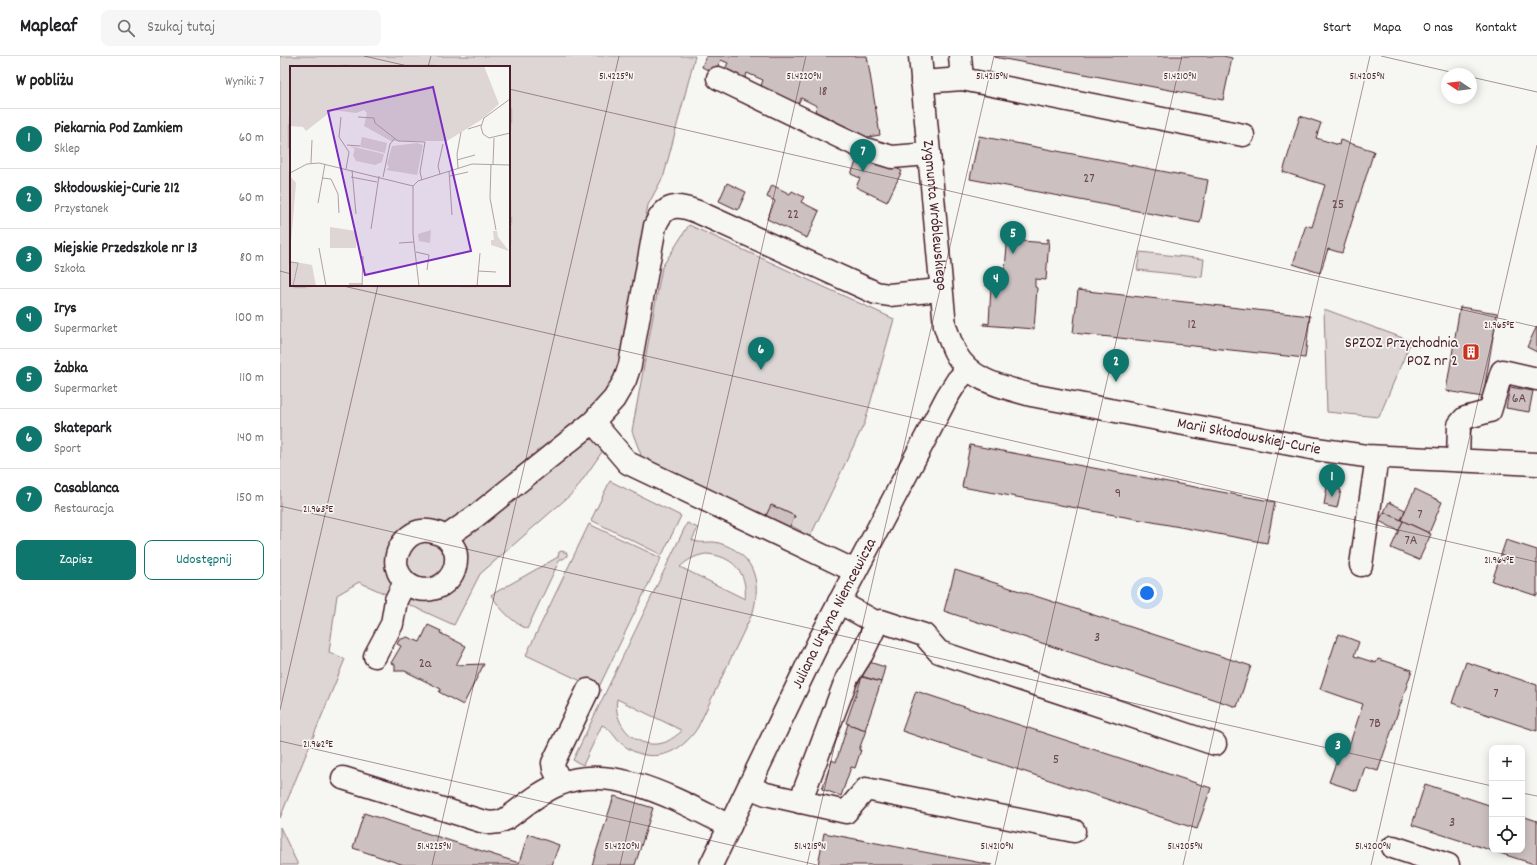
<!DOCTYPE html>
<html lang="pl">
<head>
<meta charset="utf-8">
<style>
  :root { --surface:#fff; --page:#f6f6f6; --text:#202124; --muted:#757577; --line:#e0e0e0; --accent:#0f766e }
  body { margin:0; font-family:Dekko,sans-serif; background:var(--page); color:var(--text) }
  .controls { position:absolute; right:12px; bottom:12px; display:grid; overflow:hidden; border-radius:8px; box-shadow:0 2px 10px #0003 }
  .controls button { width:36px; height:36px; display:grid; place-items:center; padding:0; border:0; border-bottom:1px solid var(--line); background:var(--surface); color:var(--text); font:20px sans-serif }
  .compass { position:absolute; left:1161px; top:12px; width:36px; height:36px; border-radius:50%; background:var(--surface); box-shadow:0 2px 10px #0003; rotate:283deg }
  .you { position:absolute; left:867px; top:537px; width:14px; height:14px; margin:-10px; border:3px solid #fff; border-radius:50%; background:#1a73e8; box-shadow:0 0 0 6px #1a73e833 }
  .badge { display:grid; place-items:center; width:26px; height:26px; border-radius:50%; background:var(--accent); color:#fff; font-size:13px; font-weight:700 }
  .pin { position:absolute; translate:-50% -33px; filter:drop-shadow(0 1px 2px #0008) }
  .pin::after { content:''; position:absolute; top:21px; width:14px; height:12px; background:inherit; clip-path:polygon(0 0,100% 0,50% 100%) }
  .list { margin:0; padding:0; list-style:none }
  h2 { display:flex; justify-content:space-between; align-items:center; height:52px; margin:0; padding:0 16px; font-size:17px }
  h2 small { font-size:13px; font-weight:400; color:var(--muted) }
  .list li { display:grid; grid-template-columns:26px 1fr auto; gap:12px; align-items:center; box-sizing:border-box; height:60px; padding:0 16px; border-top:1px solid var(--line) }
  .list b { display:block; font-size:15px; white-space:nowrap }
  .list p { margin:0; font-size:13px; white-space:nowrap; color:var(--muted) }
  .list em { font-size:13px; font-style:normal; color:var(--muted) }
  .actions { display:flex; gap:8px; padding:12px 16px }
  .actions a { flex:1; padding:9px 0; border:1px solid var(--accent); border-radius:8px; text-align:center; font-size:14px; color:var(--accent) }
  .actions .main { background:var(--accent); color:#fff }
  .icon { flex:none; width:22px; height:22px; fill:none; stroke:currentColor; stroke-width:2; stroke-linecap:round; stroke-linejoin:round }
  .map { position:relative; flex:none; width:1257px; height:809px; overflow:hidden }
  header { display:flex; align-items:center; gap:24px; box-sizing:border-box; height:56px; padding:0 20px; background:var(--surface); border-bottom:1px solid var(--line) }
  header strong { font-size:19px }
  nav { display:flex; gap:22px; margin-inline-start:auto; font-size:14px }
  .search { width:280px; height:36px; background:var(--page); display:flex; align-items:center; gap:10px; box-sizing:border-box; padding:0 14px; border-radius:8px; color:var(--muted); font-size:15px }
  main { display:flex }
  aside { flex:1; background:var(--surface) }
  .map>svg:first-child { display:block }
</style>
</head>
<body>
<header>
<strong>Mapleaf</strong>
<div class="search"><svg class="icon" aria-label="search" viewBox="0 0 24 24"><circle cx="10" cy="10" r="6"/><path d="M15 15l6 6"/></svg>Szukaj tutaj</div>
<nav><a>Start</a><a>Mapa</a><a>O nas</a><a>Kontakt</a></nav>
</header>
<main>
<aside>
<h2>W pobliżu<small>Wyniki: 7</small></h2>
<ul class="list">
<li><span class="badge">1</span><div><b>Piekarnia Pod Zamkiem</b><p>Sklep</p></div><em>60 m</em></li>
<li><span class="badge">2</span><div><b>Skłodowskiej-Curie 212</b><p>Przystanek</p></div><em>60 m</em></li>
<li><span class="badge">3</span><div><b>Miejskie Przedszkole nr 13</b><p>Szkoła</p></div><em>80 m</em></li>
<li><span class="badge">4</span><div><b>Irys</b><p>Supermarket</p></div><em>100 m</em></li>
<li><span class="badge">5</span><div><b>Żabka</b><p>Supermarket</p></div><em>110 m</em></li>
<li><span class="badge">6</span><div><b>Skatepark</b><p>Sport</p></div><em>140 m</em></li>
<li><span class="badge">7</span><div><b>Casablanca</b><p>Restauracja</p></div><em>150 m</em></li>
</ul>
<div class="actions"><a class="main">Zapisz</a><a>Udostępnij</a></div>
</aside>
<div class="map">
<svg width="1257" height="809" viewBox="0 0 1257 809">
  <rect width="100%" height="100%" fill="#f6f6f2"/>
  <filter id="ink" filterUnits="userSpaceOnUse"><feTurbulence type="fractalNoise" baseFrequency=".025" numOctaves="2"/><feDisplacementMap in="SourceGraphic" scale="8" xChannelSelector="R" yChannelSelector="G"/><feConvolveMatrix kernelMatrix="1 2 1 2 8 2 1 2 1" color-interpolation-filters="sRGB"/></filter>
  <g filter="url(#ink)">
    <!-- green -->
    <g fill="#ddd6d5" stroke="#947a80" fill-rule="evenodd">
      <path d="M0,0H415L384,119L368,149L324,393L295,435L200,518L174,569L79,526L57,539L49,596L65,603L0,762ZM11,11H229V229H11Z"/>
      <polygon points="409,169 614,263 585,366 528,485 519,481 521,475 510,469 515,460 492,449 484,464 358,405 361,399 352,375 382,211"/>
      <polygon points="860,196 924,203 922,221 857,214"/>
      <polygon points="1044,253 1131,285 1099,361 1047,356"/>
      <polygon points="330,425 401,460 382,499 311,464"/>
      <path d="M407,467L418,472L412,484C423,489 429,484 439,487C473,497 482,524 473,556L418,671C401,699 369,710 342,688C334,682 332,673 322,669L303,709L293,704ZM425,498C452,499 468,516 465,543L400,511C407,504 415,500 425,498ZM337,643L401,674L402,675C397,679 392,683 386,686C359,696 332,670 337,643Z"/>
      <polygon points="309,468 381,502 318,633 246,599"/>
      <path d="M282,495L287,497V500L283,503H280L247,573C231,565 221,554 211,539L278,501L279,496Z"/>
      <polygon points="0,771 18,809 0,809"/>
    </g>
    <!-- building -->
    <g fill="#ccc1c0" stroke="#4a1f2b">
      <polygon points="426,0 587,0 600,79 582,82 581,78 535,55 537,50 521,42 518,48 481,30 483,24 467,17 465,22 445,13 448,7 441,4 434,17 422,11"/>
      <polygon points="715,0 943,0 952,2 943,44 714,1"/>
      <polygon points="1020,60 1041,67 1036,82 1059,89 1060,84 1094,95 1062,197 1048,193 1040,217 1013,208 1026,169 1032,171 1045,129 1003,116"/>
      <polygon points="699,80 928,124 920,167 690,123"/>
      <polygon points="591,100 622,115 607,146 576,131 580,122 571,118 576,106 585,111"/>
      <polygon points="447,127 466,136 458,154 439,145"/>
      <polygon points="492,129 510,138 512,135 524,141 521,146 539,155 527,182 487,163 495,145 487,141"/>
      <polygon points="728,179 729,180 729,184 767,187 767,183 769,183 766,224 755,223 755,231 757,232 754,273 703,269 704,267 709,268 711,230 706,230 706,228 715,229 716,212 725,213"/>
      <polygon points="798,234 1030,260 1025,302 793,277"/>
      <polygon points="1180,251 1217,257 1203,341 1166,335"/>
      <polygon points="1257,270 1257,296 1247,291"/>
      <polygon points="1230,331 1253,335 1249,356 1226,352"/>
      <polygon points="690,389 995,446 987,487 682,431"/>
      <polygon points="1047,431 1061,434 1057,452 1044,449"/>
      <polygon points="1135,433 1162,446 1149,477 1121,464"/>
      <polygon points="1109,446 1125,454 1121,464 1104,456"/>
      <polygon points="491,449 515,460 507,476 484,464"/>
      <polygon points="1104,456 1123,465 1119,475 1099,465"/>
      <polygon points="1123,465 1151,478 1139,504 1111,492"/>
      <polygon points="1226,484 1257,494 1257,540 1212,525"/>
      <polygon points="675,514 971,610 957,651 664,555"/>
      <polygon points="148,569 161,575 160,577 186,590 176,609 204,608 183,649 159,636 161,633 125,615 115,615 115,609 111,607 121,590 117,588 119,584 127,581 140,586"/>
      <polygon points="1058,578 1079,586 1074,600 1096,607 1098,603 1132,614 1098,715 1085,711 1077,735 1049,726 1063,687 1069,690 1083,648 1040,633"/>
      <polygon points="586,605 605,611 601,626 581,620"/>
      <polygon points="1186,606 1257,629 1257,675 1172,647"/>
      <polygon points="582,621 601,626 585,674 566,667"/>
      <polygon points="636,635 931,732 917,773 622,675"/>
      <polygon points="568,668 586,674 579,694 581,694 575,712 571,711 561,740 542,733 552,704 556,706"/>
      <polygon points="1145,728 1212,750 1212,794 1242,794 1242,760 1257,765 1257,809 1132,769"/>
      <polygon points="334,740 373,752 355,809 312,809"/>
      <polygon points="84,757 239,807 248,778 279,789 272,809 124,809 73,792"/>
      <polygon points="544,777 712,809 538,809"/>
    </g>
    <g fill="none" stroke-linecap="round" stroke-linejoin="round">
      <!-- minor casing -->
      <g stroke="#4a1f2b" stroke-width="25">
        <g id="minor">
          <path id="s1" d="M640,0L665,270C668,279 671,288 675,296C690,325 723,331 751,339L1036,393L1086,400L1257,408"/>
          <polyline points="680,0 682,23"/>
          <polyline points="438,22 585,93 612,101 649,98"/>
          <polyline points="642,26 682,23 963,79"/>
          <polyline points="313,366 348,407 575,515"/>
          <polyline points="1178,404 1179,369 1185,362 1210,355 1222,315 1257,323"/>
          <polyline points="1081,509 1097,401"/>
          <path d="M125,526C129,529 134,532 138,533C162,538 181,517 175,494C173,489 169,485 166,481"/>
          <polyline points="559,546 597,567 601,565 644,579 659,596 935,688"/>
          <path d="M95,600L112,568L116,544L125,526C123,523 119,519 118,515C111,499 125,477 142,475C151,474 158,477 166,481L196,460L313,366L334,343L345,324L350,309L375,170C385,147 397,148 418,156L596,237L609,239L660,234"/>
          <path d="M63,722L201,765L210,767L219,766L226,763C243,751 261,735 280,728C335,706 402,747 450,770"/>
          <polyline points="281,727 274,713 273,707 308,634"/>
          <polyline points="469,731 486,738 566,756 586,733 794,775"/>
          <polyline points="520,746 567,622 582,598 597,567"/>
          <polyline points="1113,791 1168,809"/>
          <path id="s2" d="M431,809L539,585L667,341L677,325L688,313"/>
        </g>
      </g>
      <!-- minor -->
      <use href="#minor" stroke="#f6f6f2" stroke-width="22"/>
    </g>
  </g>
  <!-- ticks -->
  <path fill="none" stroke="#4a1f2b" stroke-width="1" stroke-opacity="0.45" d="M84,0L132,11M1101,0L1179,18M148,11L151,0M1191,21L1257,36M229,33L1257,271M0,215L11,218M59,229L1257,506M0,450L1212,730M0,654L98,229M0,685L537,809M1242,737L1257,740M152,809L339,0M340,809L526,0M527,809L714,0M715,809L902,0M903,809L1090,0M1091,809L1257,89"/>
  <!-- icons -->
  <defs>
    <g id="building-square" transform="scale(0.9)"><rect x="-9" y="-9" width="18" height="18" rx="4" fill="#c8321e" stroke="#f6f6f2"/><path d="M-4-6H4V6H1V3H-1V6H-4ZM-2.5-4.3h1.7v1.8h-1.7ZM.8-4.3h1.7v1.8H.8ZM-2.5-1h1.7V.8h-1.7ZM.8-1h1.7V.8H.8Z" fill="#fff"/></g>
  </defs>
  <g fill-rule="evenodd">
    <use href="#building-square" x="1191" y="296"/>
  </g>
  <g text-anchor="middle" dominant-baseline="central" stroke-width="3.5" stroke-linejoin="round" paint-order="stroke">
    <!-- number labels -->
    <g font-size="14" fill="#6a4850">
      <text x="543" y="36">18</text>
      <text x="809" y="123">27</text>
      <text x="1058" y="149">25</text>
      <text x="513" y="159">22</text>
      <text x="912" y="269">12</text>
      <text x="1239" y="343">6A</text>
      <text x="838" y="438">9</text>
      <text x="1140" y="459">7</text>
      <text x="1131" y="485">7A</text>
      <text x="817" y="582">3</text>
      <text x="145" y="608">2a</text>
      <text x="1216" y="638">7</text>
      <text x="1095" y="668">7B</text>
      <text x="776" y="704">5</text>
      <text x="1172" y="767">3</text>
    </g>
    <!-- street labels -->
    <g font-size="16" fill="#4a1f2b" stroke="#f6f6f2">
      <text stroke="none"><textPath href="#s1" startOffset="160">Zygmunta Wróblewskiego</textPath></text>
      <text stroke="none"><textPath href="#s1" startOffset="611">Marii Skłodowskiej-Curie</textPath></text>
      <text stroke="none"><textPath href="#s2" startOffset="280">Juliana Ursyna Niemcewicza</textPath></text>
    </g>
    <!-- poi labels -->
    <g font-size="16" fill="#4a1f2b" stroke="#f6f6f2" text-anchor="end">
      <text x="1178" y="287">SPZOZ Przychodnia<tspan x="1178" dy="18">POZ nr 2</tspan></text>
    </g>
  </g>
  <!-- overview -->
  <g transform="translate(10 10)">
    <rect width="220" height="220" fill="#f6f6f2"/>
    <path d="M0,0H194L209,38L191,54L157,75H101L74,60L77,47L74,44L66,47L43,44L16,65L13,61L0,60ZM72,71L97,77L95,87L70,81ZM127,77L133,79L127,109L96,104L99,101L97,98L102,80ZM60,80L94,88L92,96L85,99L66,95L63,89L65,83ZM0,110L6,117L0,189ZM40,161L66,165V182H40ZM141,164L140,177L129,175L128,168ZM203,165H207L208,171L219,185L201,179V174H204ZM0,195L22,199L26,220H0Z" fill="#ddd6d5"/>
    <path fill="none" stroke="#b1a0a2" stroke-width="1" d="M220,33L194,52L191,61L193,68L199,72L220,67M51,51L49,71L59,86L56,103M68,51L84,52L85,57L108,75L135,76L130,106L132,114M178,63L191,59M57,79L70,80M167,94L185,89M21,97L22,74M201,98L200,132L206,164M203,98L204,72M168,102L167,88L171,66M62,104L66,148M159,105L162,149M0,107L17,98L29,97L123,120M150,108L148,100L153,78M160,110L178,106M61,111L87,116M93,111L100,78L105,72M32,112L41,113L48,128L49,147M123,120L128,115L182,98L220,99M123,120V168L129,220M28,137L35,98M81,163L89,110M109,177L124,176M29,182L36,220M126,186L139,189L137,204M0,196L8,197L3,220M188,205L206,206M59,218H72M72,220L73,190M187,220L190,187"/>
    <path fill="#7b2cbf" fill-opacity="0.15" stroke="#7b2cbf" stroke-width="2" d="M143,21L181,185L75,209L38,45Z"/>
    <rect width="220" height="220" fill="none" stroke="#4a1f2b" stroke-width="2"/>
  </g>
  <g font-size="10" text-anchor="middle" fill="#4a1f2b" stroke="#f6f6f2" stroke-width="3.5" stroke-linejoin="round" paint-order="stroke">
    <text x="1087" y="23">51.4205°N</text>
    <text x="336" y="23">51.4225°N</text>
    <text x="524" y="23">51.4220°N</text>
    <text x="712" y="23">51.4215°N</text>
    <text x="900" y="23">51.4210°N</text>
    <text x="1219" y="272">21.965°E</text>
    <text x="38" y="456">21.963°E</text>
    <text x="1219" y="507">21.964°E</text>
    <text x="38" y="691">21.962°E</text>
    <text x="154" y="793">51.4225°N</text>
    <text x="342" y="793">51.4220°N</text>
    <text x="530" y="793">51.4215°N</text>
    <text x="717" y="793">51.4210°N</text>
    <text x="905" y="793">51.4205°N</text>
    <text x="1093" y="793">51.4200°N</text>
  </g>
</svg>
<div class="controls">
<button>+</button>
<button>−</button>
<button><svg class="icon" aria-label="locate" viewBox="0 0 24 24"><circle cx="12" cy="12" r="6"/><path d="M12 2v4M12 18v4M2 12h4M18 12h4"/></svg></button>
</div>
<svg class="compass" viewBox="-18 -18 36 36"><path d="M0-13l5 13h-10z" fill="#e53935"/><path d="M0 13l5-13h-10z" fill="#757577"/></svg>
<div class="you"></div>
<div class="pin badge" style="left:1052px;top:441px">1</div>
<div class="pin badge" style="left:836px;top:326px">2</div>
<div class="pin badge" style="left:1058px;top:710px">3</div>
<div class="pin badge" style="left:716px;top:243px">4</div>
<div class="pin badge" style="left:733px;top:198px">5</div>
<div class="pin badge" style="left:481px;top:314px">6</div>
<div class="pin badge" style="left:583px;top:116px">7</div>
</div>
</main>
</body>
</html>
